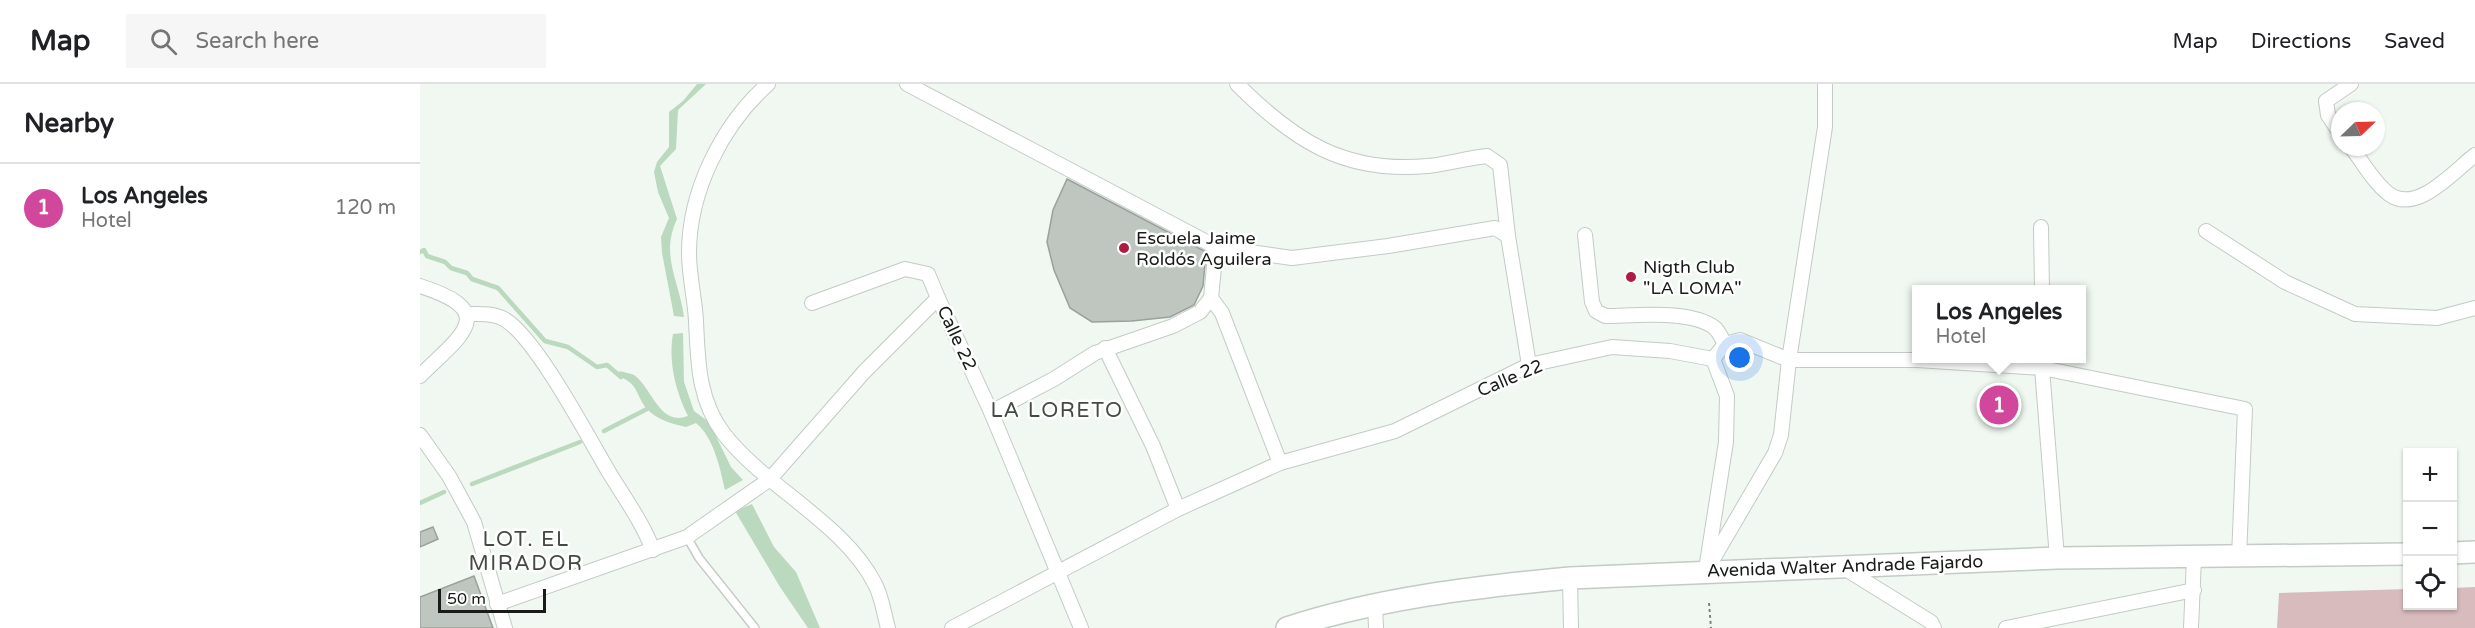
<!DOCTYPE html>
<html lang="en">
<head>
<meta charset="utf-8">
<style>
  :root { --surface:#fff; --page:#f6f6f6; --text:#202124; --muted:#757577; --line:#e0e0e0; --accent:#7c3aed }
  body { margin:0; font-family:"Varela Round",sans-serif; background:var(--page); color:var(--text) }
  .controls { position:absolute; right:18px; bottom:18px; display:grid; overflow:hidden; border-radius:0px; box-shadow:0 2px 4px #0004 }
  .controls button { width:54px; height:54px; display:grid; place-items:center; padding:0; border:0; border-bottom:2px solid var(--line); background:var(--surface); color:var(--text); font:30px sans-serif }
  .compass { position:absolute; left:1911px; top:18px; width:54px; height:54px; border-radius:50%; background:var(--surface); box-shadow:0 2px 4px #0004; rotate:67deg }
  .scale { position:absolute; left:18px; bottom:15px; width:108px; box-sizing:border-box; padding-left:6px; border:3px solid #181b18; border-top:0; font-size:16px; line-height:21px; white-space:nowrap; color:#181b18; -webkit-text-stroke:4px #fff; paint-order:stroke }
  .you { position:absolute; left:1320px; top:274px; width:21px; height:21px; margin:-15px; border:4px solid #fff; border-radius:50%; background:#1a73e8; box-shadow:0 0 0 9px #1a73e833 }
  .badge { display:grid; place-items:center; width:39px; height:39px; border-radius:50%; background:var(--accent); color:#fff; font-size:20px; font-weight:700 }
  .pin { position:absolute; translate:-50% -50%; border:3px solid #fff; box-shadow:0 2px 6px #0006 }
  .popup { position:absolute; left:1492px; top:201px; width:174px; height:78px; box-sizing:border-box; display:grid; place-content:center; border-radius:0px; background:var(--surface); filter:drop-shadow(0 2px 4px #0005); font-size:20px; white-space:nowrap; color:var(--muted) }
  .popup b { font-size:22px; color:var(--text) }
  .popup::after { content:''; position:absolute; left:50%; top:100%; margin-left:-12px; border:12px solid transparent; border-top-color:var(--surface) }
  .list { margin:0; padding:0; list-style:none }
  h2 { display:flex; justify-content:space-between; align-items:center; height:78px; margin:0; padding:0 24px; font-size:26px }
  h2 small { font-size:20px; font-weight:400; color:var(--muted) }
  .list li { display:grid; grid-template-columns:39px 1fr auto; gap:18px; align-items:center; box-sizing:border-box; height:90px; padding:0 24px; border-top:2px solid var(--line) }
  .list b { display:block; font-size:22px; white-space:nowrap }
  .list p { margin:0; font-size:20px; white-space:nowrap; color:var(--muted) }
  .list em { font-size:20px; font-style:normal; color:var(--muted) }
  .icon { flex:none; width:33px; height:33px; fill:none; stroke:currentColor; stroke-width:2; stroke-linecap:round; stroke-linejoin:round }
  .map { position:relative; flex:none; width:2055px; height:544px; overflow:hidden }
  header { display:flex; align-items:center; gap:36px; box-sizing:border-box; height:84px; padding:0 30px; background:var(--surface); border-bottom:2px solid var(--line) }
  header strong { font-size:28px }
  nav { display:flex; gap:33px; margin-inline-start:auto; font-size:21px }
  .search { width:420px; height:54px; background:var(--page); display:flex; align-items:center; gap:15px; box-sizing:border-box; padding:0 21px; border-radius:0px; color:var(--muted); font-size:22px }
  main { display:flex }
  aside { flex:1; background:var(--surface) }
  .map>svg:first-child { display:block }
</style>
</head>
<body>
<header>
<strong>Map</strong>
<div class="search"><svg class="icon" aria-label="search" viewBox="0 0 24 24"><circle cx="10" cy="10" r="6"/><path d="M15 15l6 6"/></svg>Search here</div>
<nav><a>Map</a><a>Directions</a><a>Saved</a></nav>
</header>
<main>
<aside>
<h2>Nearby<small></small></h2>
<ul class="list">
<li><span class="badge" style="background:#d1479c">1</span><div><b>Los Angeles</b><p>Hotel</p></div><em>120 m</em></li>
</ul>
</aside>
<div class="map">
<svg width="2055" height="544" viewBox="0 0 2055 544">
  <rect width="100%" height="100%" fill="#f0f8f1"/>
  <!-- green -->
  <polygon fill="#d8bbbd" points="2055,503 2055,544 1857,544 1859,509 1987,505 1988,522 2032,522 2033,504"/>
  <!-- water -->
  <g fill="#bad9be">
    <path d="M277,0H286L258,26L256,65L240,82L257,135C240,171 259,196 264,233L254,232L242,169L241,153L249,134L238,108L234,88L237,78L249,63V28L263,17Z"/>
    <path d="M263,249L264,298L274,327L289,338L311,383L323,396L305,406C300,384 294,354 276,339L266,343C253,340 237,336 227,325C215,311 220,302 201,293L199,287C203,288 210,289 214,291C232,303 239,343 268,332C256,308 248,278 253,250Z"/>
    <polygon points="332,420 354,463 376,488 400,544 388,544 360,503 315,427"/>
  </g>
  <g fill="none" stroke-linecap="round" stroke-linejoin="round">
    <!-- stream -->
    <g stroke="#bad9be" stroke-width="4.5">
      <polyline points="0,168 4,166 7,172 25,178 31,184 47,189 52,195 78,204 125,257 148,263 177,283 187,281 201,293"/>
      <polyline points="184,347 227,325"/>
      <polyline points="52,400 160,358"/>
      <polyline points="0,419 24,408"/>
    </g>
  </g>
  <!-- building -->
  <g fill="#bec6bf" stroke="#9aa19b" stroke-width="1.5">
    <polygon points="647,95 786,168 783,202 774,221 750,233 712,237 672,238 650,224 634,186 627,158 633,126"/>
    <polygon points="13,443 18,455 0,463 0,448"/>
    <polygon points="54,492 73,544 0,544 0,513"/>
  </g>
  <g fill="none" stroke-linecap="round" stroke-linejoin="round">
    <!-- service casing -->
    <g stroke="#c3cbc4" stroke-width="10">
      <polyline id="service" points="267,453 279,474 335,544"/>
    </g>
    <!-- minor casing -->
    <g stroke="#c3cbc4" stroke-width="16">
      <g id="minor">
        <path d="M348,0C302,41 269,107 269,169C269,192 275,215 276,237C278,278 278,316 304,350C346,404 424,439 455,500C462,513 464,530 468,544"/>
        <polyline points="487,0 796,163 872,174 968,162 1075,144 1088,152 1109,281"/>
        <path d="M817,0C873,56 924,90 1008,82C1028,80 1047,74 1067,72L1080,81L1088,152"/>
        <polyline points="1405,0 1405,43 1369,276 1497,276 1622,284 1637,474"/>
        <polyline points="1920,49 1908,31 1906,17 1931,0"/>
        <path d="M1931,63C1942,77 1954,99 1969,110C1997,131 2035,86 2055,71"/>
        <polyline points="1621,143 1622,206"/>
        <polyline points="1786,147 1865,198 1935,230 2017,234 2055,224"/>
        <path d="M1165,151L1172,218L1176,227L1185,232C1215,232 1270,225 1295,244C1299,248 1302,255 1305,260"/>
        <polyline points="796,163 791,214 802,229 860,379"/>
        <path d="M0,202C81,228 41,251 0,292"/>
        <polyline points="392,219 485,185 508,190 518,214"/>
        <path d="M48,230C60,230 73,229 84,235C116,253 169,355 190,390C206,416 222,438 233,466"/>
        <polyline points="685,264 733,362 758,425"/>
        <polyline points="1622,277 1622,284 1825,325 1819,474"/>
        <polyline points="571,328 634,295 675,269 753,242 780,228 791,214"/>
        <polyline points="0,351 29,392 54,438 85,544"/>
        <polyline points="1287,479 1306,358 1307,312 1293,275"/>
        <polyline points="1424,484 1511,538 1514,544"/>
        <polyline points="1150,494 1151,544"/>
        <polyline points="77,520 267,453 350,395 444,288 518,214 571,328 661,544"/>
        <polyline points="955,520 956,544"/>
        <polyline points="532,544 758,425 860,379 975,347 1109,281 1192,263 1250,267 1293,275 1305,260 1320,256 1369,276 1361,351 1355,369 1286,487"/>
        <polyline points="1586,544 1774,506"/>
        <polyline points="1771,544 1774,474"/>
      </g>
    </g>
    <!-- primary casing -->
    <g stroke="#c3cbc4" stroke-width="24">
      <g id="primary">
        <polyline points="2032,469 2055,468"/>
        <path d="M867,544C958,514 1055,503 1150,494L1637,474L1988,470"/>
      </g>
    </g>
    <!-- path -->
    <polyline stroke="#7d827d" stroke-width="2" stroke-dasharray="3 3" stroke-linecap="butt" points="1289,519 1291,544"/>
    <!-- service -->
    <use href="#service" stroke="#fff" stroke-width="7"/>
    <!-- minor -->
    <use href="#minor" stroke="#fff" stroke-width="14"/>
    <!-- primary -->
    <use href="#primary" stroke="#fff" stroke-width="21"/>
  </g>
  <!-- markers -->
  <g fill="#ae1b43" stroke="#fff" stroke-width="2">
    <circle cx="704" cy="164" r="6"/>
    <circle cx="1211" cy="193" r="6"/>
  </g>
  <g text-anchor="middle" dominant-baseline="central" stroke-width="5" stroke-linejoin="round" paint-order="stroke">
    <!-- poi labels -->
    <g font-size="18" fill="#181b18" stroke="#fff" text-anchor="start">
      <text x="716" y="154">Escuela Jaime<tspan x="716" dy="21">Roldós Aguilera</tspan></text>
      <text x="1223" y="183">Nigth Club<tspan x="1223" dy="21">"LA LOMA"</tspan></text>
    </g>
    <!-- street labels -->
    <g font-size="18" fill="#181b18" stroke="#fff">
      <text transform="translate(537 254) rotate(65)">Calle 22</text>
      <text transform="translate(1090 294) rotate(-23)">Calle 22</text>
      <text transform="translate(1425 482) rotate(-2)">Avenida Walter Andrade Fajardo</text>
    </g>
    <!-- quarter labels -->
    <g font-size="21" letter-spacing="1.5" fill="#434943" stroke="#fff">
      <text x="637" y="326">LA LORETO</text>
      <text x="106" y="455">LOT. EL<tspan x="106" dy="24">MIRADOR</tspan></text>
    </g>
  </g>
</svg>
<div class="controls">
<button>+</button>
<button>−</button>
<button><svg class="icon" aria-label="locate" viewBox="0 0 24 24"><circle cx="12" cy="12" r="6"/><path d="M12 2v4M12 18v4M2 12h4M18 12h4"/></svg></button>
</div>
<svg class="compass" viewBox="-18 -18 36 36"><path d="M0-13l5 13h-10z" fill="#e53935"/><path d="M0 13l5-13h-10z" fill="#757577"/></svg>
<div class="scale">50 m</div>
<div class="you"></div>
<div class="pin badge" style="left:1579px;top:321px;background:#d1479c">1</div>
<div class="popup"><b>Los Angeles</b>Hotel</div>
</div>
</main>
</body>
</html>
